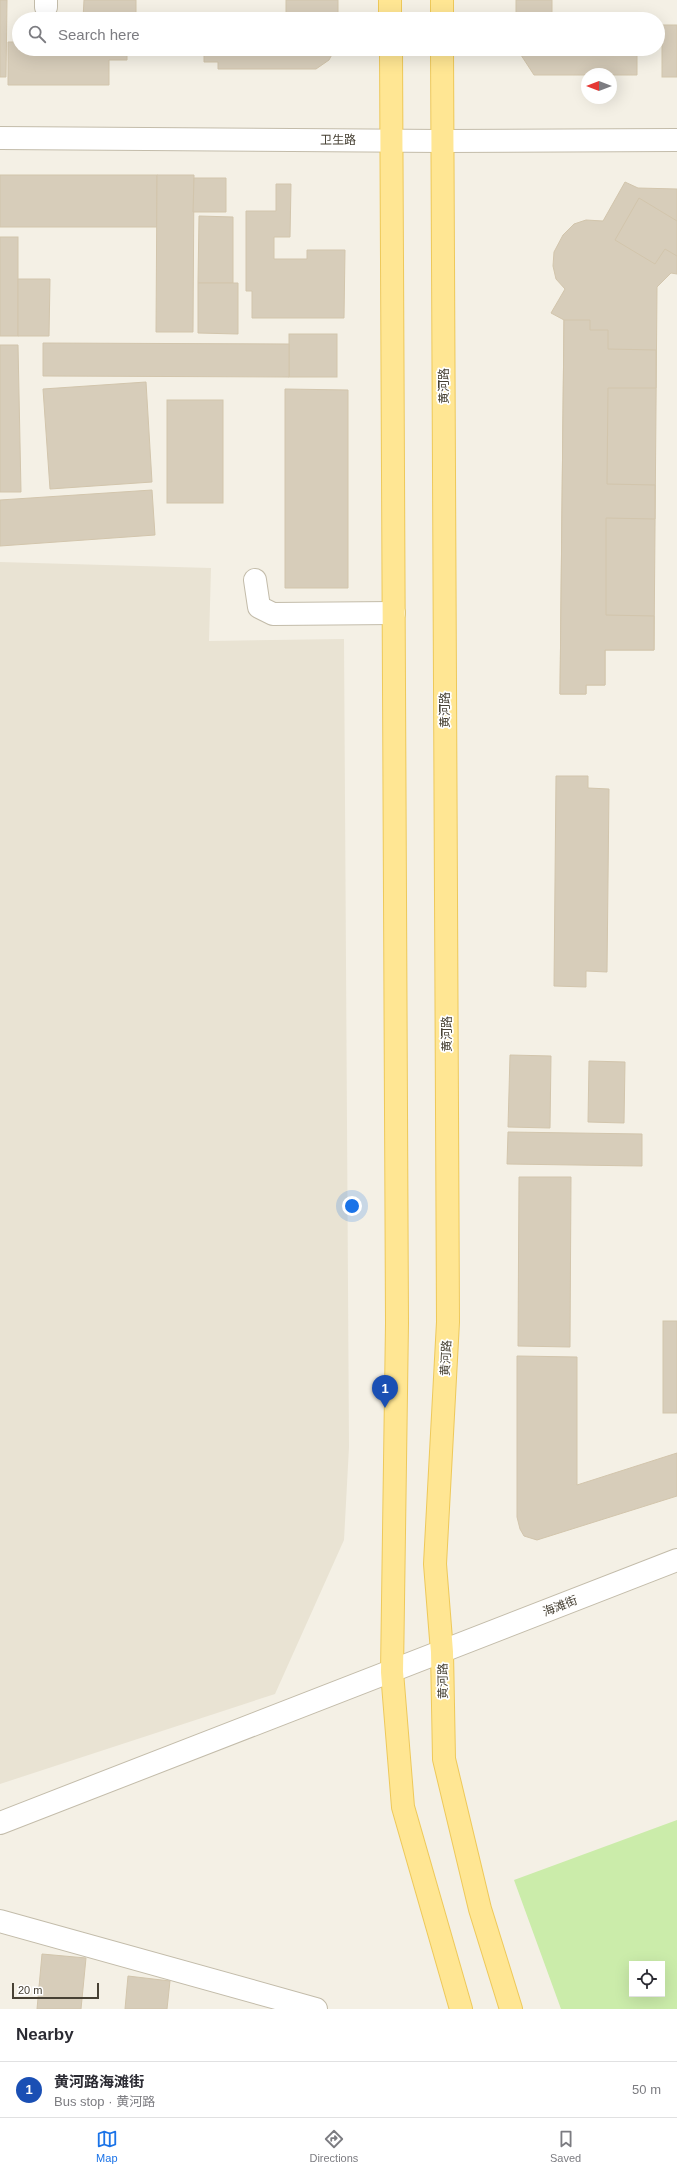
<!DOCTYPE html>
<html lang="en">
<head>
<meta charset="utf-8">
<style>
  :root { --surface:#fff; --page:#f2f2f3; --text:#2b2b33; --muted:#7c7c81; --line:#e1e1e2; --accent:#1a73e8 }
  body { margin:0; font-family:Helvetica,"Noto Sans SC",sans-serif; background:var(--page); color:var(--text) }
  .controls { position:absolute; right:12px; bottom:12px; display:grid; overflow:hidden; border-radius:0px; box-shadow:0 4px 16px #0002 }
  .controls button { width:36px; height:36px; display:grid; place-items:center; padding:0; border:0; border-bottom:1px solid var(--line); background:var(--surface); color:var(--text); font:20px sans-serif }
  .compass { position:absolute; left:581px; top:68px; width:36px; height:36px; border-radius:50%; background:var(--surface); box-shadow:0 4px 16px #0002; rotate:270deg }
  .scale { position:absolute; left:12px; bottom:10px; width:87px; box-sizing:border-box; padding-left:4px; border:2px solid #474134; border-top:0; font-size:11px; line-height:14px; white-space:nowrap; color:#474134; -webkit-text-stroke:3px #fff; paint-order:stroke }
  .you { position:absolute; left:352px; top:1206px; width:14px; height:14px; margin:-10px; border:3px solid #fff; border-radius:50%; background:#1a73e8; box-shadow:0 0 0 6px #1a73e833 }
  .badge { display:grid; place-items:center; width:26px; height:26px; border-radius:50%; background:var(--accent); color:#fff; font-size:13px; font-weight:700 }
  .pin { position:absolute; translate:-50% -33px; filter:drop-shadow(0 1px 2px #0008) }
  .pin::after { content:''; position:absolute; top:21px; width:14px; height:12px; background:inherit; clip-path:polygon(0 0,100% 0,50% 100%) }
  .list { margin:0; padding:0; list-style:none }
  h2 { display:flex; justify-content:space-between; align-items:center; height:52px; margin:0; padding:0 16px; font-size:17px }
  h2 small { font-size:13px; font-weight:400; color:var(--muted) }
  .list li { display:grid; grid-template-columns:26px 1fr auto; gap:12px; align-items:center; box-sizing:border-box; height:56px; padding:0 16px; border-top:1px solid var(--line) }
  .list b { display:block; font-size:15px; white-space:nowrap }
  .list p { margin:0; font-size:13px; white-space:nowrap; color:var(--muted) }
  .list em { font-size:13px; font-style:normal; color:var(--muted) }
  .icon { flex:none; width:22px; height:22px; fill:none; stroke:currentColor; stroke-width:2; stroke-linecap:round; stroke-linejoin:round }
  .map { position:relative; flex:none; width:677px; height:2009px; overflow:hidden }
  .search { position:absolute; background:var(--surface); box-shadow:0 4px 16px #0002; left:12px; right:12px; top:12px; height:44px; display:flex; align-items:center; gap:10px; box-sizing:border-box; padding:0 14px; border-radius:22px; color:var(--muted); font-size:15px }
  .sheet { height:108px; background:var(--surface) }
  nav { display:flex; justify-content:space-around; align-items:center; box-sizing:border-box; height:56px; border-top:1px solid var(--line); background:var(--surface); font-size:11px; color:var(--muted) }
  nav a { display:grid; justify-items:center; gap:2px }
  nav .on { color:var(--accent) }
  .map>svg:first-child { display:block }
</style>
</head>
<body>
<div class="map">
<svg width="677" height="2009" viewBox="0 0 677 2009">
  <rect width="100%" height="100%" fill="#f4f0e5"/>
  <!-- residential -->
  <polygon fill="#e9e3d3" points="0,562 211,568 209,641 344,639 349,1447 344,1540 275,1694 0,1784"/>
  <!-- green -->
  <path fill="#cbecaa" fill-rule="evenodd" d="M677,1820V2009H561L514,1880ZM632,1964H662V1994H632Z"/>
  <!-- building -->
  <g fill="#d7cdba" stroke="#d2c5ac">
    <polygon points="0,0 7,0 6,77 0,77"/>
    <polygon points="84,0 136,0 136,19 83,19"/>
    <rect x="286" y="0" width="52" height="19"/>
    <rect x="516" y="0" width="36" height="19"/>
    <rect x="662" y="25" width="15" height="52"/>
    <polygon points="8,42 19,42 19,49 127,49 127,60 109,60 109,85 8,85"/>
    <polygon points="204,49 335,49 329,60 316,69 218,69 218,62 204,62"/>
    <polygon points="521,49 637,49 637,75 534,75 521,55"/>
    <rect x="0" y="175" width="157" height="52"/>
    <polygon points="157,175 194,175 193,332 156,332"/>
    <polygon points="194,178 226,178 226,212 193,212"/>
    <polygon points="625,182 638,188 677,189 677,274 671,273 657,287 654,650 605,650 605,685 586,685 586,694 560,694 564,320 551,313 565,289 556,279 553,266 554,252 563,235 574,224 586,220 603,221"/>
    <polygon points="276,184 291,184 290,237 274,237 274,259 307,259 307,250 345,250 344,318 252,318 252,291 246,291 246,211 276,211"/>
    <polygon points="639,198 677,221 677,256 665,249 655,264 615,240"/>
    <polygon points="199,216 233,217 233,283 198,283"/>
    <rect x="0" y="237" width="18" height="99"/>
    <polygon points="18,279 50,279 49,336 18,336"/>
    <polygon points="198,283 238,283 238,334 198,333"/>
    <polygon points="564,320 590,320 590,330 608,330 608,349 656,350 656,388 608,388 607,484 655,485 655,519 606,518 606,615 654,616 654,650 605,650 605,685 586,685 586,694 560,694"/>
    <rect x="289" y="334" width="48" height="43"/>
    <polygon points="43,343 289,344 289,377 43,376"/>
    <polygon points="0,345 18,345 21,492 0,492"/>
    <polygon points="146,382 152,482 50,489 43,389"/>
    <polygon points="285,389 348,390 348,588 285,588"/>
    <rect x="167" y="400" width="56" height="103"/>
    <polygon points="152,490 155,535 0,546 0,500"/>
    <polygon points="556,776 588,776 588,788 609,789 607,972 586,971 586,987 554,986"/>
    <polygon points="510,1055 551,1056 550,1128 508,1127"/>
    <polygon points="589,1061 625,1062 624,1123 588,1122"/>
    <polygon points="508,1132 642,1134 642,1166 507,1164"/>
    <polygon points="519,1177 571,1177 570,1347 518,1346"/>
    <rect x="663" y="1321" width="14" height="92"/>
    <polygon points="517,1356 577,1357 577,1485 677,1453 677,1496 537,1540 524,1536 520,1529 517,1517"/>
    <polygon points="42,1954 86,1958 81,2009 37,2009"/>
    <polygon points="128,1976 170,1981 167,2009 125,2009"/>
  </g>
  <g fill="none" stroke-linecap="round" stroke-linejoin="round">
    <!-- minor casing -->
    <g stroke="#c3bcaa" stroke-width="24">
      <g id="minor">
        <polyline points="46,7 46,0"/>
        <polyline points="0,138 443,141 677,140"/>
        <polyline points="255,580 259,607 273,614 394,613"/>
        <polyline points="0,1823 677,1560"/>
        <polyline points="0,1921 316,2009"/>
      </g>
    </g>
    <!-- major casing -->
    <g stroke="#eec95a" stroke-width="24">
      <g id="major">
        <polyline points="390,0 390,19"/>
        <polyline points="442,0 442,19"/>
        <polyline points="391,49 397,1323 392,1672 403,1807 461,2009"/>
        <polyline points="442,49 448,1322 435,1564 442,1652 444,1759 480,1909 511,2009"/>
      </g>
    </g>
    <!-- minor -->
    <use href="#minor" stroke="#fff" stroke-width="22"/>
    <!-- major -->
    <use href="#major" stroke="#ffe693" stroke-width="22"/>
  </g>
  <g text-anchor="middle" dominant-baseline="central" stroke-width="3.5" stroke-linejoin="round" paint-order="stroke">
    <!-- street labels -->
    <g font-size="12" fill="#474134" stroke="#fff">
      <text x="338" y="140">卫生路</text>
      <text transform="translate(444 386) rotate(-90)">黄河路</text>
      <text transform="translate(445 710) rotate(-90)">黄河路</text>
      <text transform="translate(447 1034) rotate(-90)">黄河路</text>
      <text transform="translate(446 1358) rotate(-87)">黄河路</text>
      <text transform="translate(560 1606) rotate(-21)">海滩街</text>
      <text transform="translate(443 1681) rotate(-91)">黄河路</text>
    </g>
  </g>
</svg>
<div class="controls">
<button><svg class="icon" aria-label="locate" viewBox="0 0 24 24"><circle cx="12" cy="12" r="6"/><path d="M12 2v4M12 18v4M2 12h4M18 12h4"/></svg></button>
</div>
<svg class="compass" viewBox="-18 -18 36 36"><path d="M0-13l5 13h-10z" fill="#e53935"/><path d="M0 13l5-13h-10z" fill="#7c7c81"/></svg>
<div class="scale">20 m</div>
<div class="you"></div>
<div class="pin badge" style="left:385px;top:1408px;background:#1a4fb4">1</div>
<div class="search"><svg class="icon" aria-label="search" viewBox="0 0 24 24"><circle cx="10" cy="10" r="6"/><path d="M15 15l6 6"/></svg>Search here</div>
</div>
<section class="sheet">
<h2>Nearby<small></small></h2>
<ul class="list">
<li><span class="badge" style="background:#1a4fb4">1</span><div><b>黄河路海滩街</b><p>Bus stop · 黄河路</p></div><em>50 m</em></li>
</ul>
</section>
<nav>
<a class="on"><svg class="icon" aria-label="map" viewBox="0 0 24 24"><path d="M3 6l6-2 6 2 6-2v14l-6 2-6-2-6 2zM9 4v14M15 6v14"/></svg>Map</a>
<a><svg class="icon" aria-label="directions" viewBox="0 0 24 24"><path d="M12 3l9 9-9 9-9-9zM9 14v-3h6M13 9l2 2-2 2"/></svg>Directions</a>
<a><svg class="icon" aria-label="saved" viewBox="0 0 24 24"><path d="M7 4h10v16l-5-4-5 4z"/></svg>Saved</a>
</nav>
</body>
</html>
